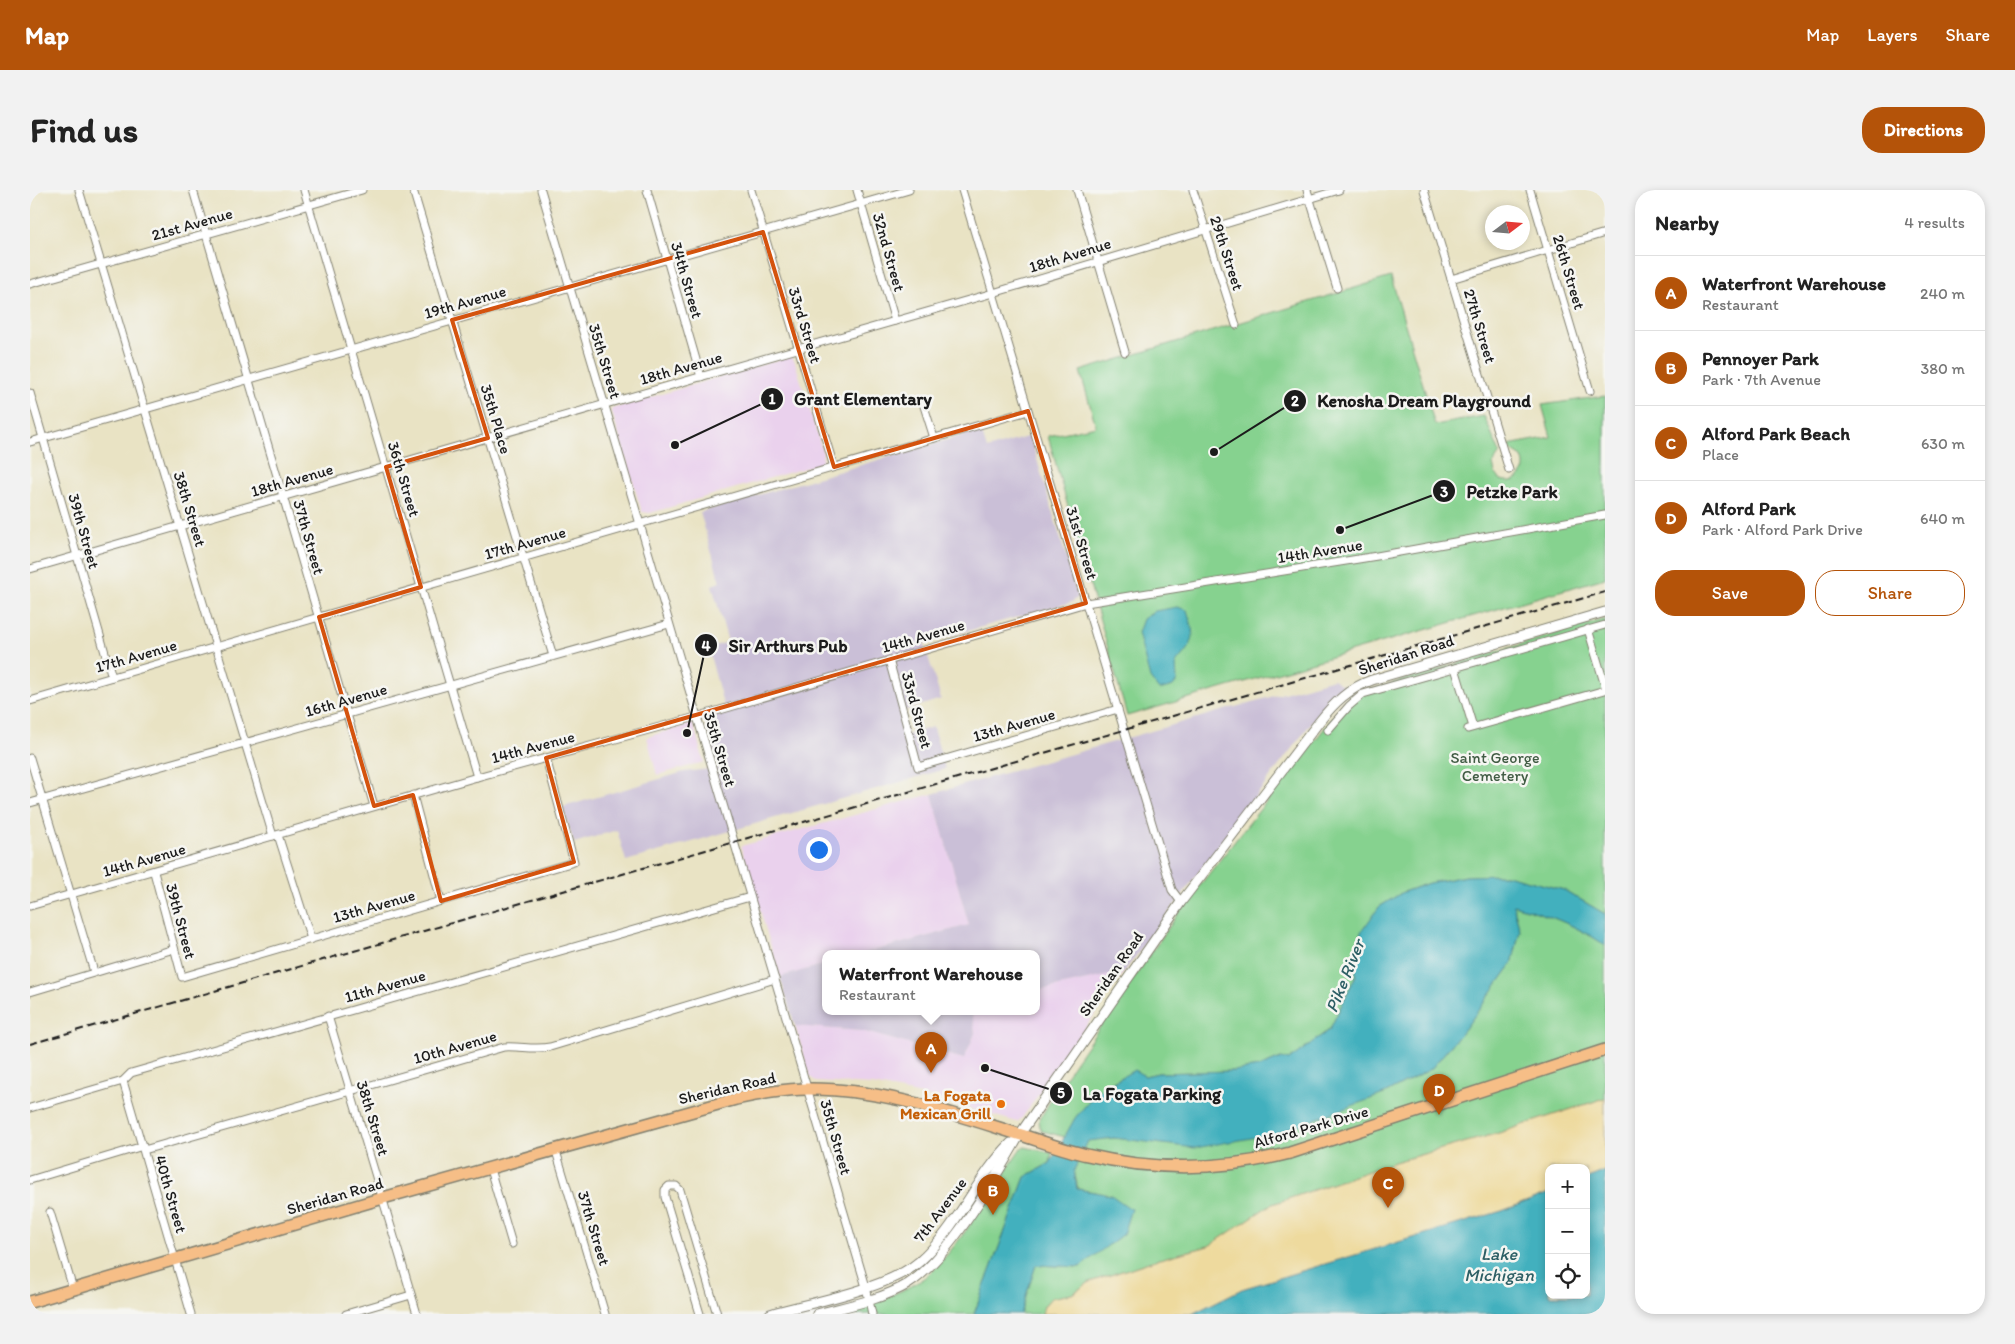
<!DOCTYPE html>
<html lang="en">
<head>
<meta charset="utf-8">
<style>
  :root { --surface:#fff; --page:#f2f2f2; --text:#222; --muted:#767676; --line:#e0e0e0; --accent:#b45309 }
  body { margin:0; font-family:Itim,sans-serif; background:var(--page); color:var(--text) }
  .controls { position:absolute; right:15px; bottom:15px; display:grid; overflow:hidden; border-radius:10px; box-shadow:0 2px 8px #0003 }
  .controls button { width:45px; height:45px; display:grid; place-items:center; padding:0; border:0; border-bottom:1px solid var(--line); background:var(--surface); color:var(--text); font:25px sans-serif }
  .compass { position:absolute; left:1455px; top:15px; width:45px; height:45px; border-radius:50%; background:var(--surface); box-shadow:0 2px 8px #0003; rotate:74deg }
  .you { position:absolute; left:788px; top:659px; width:18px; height:18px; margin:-12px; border:4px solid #fff; border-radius:50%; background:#1a73e8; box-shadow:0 0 0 8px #1a73e833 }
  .badge { display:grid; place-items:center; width:32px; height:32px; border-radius:50%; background:var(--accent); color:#fff; font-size:16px; font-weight:700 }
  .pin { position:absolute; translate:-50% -41px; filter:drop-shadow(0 1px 2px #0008) }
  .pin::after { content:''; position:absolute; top:26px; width:18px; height:15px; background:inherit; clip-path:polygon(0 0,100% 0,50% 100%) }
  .popup { position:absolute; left:792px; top:760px; width:218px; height:65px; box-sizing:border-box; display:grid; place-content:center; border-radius:10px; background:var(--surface); filter:drop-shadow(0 1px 4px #0005); font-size:16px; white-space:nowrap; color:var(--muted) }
  .popup b { font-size:19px; color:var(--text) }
  .popup::after { content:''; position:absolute; left:50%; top:100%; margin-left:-10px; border:10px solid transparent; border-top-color:var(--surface) }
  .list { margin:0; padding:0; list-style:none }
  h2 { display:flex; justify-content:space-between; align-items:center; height:65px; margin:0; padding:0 20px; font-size:21px }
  h2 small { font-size:16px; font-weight:400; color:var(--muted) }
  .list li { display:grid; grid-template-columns:32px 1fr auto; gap:15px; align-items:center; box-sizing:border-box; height:75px; padding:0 20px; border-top:1px solid var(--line) }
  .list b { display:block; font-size:19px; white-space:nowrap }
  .list p { margin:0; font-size:16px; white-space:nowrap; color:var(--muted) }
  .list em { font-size:16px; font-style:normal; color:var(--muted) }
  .actions { display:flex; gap:10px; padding:15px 20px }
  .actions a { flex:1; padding:11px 0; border:1px solid var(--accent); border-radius:20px; text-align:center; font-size:18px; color:var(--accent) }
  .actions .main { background:var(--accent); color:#fff }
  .icon { flex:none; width:28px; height:28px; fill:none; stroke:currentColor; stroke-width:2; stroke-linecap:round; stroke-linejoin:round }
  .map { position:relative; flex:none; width:1575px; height:1124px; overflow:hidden; border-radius:20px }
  header { display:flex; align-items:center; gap:30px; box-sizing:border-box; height:70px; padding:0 25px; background:var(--accent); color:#fff }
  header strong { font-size:24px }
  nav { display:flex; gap:28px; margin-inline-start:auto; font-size:18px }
  .intro { display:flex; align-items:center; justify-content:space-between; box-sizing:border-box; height:120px; padding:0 30px }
  h1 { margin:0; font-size:35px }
  .button { padding:12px 22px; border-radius:20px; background:var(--accent); color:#fff; font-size:18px; font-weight:700 }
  main { display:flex; gap:30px; padding:0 30px }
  aside { flex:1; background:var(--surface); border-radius:20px; box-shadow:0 2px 8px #0003 }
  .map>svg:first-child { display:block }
</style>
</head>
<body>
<header>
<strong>Map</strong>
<nav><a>Map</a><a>Layers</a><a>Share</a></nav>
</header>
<div class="intro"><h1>Find us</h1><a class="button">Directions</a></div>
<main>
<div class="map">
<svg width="1575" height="1124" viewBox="0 0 1575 1124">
  <rect width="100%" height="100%" fill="#f6f6f2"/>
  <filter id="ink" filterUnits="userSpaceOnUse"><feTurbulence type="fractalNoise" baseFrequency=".02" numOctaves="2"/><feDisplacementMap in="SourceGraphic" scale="10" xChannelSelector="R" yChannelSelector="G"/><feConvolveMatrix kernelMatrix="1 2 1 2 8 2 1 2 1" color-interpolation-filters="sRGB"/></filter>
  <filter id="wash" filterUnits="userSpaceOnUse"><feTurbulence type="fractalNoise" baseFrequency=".0096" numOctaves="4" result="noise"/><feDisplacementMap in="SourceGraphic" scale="20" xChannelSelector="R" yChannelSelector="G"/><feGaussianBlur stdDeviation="1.12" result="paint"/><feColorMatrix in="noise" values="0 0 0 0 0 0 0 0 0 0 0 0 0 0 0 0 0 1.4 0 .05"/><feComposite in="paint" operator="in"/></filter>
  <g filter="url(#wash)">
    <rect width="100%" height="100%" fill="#e9e3c4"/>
    <!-- built -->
    <g fill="#ead1ed">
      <polygon points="761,166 765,172 793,263 792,273 620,323 612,322 581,219"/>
      <polygon points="663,533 674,572 627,585 617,547"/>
      <polygon points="902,604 939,735 832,764 796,764 796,774 750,787 711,656"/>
      <polygon points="1094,782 992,928 987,932 892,905 843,895 787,892 780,887 765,836 832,841 934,869 945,843 942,822 1006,822 1006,801"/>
    </g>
    <!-- industrial -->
    <g fill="#cabfd7">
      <polygon points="951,240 957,259 1000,246 1048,407 1042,412 894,453 911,509 870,522 877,545 903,537 915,579 596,671 587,640 544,653 533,617 654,582 688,578 674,530 695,521 678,458 698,452 682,395 690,392 670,322"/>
      <polygon points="1303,489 1315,497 1290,521 1094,782 1006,801 1006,764 832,764 939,735 902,604"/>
      <polygon points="796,774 796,822 942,822 945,843 934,869 832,841 765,836 750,787"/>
    </g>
    <!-- green -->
    <g fill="#86d28f" stroke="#517756">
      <path d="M1361,87L1405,235L1454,226L1470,263L1463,274L1465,283L1471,290C1487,295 1499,283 1492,267L1481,260L1478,255L1521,247L1512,215L1575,206V388L1097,526L1018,246L1066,236L1050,181Z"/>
      <polygon points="1575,429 1575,724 1534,700 1476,685 1436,686 1399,693 1373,702 1349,717 1324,766 1326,785 1300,839 1259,870 1251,868 1229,877 1204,881 1128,883 1115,886 1104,881 1076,895 1045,928 1035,947 1012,941 1008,932 1029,896 1155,714 1320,506"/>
      <path d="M1483,715C1517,724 1546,735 1575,755V908L1469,943L1365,972L1240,1015L1179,1056L1122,1071L1060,1092L1042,1104L1021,1108L1014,1116L1012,1124H990L1006,1075L1050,1077L1081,1005L1048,999L1044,980L1058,950L1083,948L1109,950L1354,904L1401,879L1434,840L1482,774L1490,740Z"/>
      <path d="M995,957L1022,963L1020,973L995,987L944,1124H802C832,1115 861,1108 888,1092C921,1072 967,993 991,959Z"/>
    </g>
    <!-- sand -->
    <polygon fill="#eeda9e" stroke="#857b5d" points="1575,908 1575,982 1556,989 1556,978 1519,978 1519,1003 1472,1021 1212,1099 1162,1124 1012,1124 1014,1116 1021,1108 1042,1104 1060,1092 1122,1071 1179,1056 1240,1015 1365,972 1469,943"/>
    <!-- water -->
    <g fill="#42b0be" stroke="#2f666d">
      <path d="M1147,417L1157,420C1166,450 1166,449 1146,473L1147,491L1143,496L1129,500L1120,488L1108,443L1113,429L1125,421Z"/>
      <path d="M1476,685L1534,700L1575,724V755C1546,735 1517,724 1483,715L1490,740L1482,774L1434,840L1401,879L1354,904L1244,944L1165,958L1084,948L1058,951L1044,980L1047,999L1081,1005L1101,1019L1093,1044L1050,1077L1006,1075L990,1124H944L995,987L1020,973L1045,928L1067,902L1104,880L1115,886L1128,883L1204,881L1229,877L1251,868L1259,870L1300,839L1326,785L1324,766L1331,742L1349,717L1373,702L1399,693L1436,686Z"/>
      <polygon points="1575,981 1575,1124 1162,1124 1212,1099 1472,1021 1519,1003 1519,1105 1556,1105 1556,989"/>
    </g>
  </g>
  <g filter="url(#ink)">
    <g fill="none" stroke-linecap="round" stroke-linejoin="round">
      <!-- minor casing -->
      <g stroke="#828070" stroke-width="9">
        <g id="minor">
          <polyline points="49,0 243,646"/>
          <polyline points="163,0 344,616"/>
          <polyline points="274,0 447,587"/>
          <polyline points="383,0 523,466"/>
          <polyline points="511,0 836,1097 842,1124"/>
          <polyline points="617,0 671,187"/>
          <polyline points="721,0 804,277"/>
          <polyline points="827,0 865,131"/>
          <polyline points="932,0 1142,700 1151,712"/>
          <polyline points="1047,0 1095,162"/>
          <polyline points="1163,0 1206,135"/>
          <polyline points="1277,0 1307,98"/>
          <polyline points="1394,0 1479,280"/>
          <polyline points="1500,0 1560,201"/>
          <polyline points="1421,89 1575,43"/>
          <polyline points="0,94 332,0"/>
          <polyline points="0,203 82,487"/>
          <polyline points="893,213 904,248"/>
          <polyline points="0,252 879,0"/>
          <polyline points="0,379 963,103 1309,0"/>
          <polyline points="1558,439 1575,496"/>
          <polyline points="859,470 888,577 1088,519"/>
          <polyline points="1425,478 1443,537"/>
          <polyline points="0,511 998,221"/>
          <polyline points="1438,539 1575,500"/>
          <polyline points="1298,540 1319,516 1333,504 1575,435"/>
          <polyline points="0,568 64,782"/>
          <polyline points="383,605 411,711"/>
          <polyline points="0,613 639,434"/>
          <polyline points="248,645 281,749"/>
          <polyline points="124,682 152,787 544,672 516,568"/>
          <polyline points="0,716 447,587 666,527 1056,413 1347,366 1575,325"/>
          <polyline points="0,802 144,759"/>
          <polyline points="298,826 387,1124"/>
          <polyline points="93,891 161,1124"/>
          <polyline points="0,918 93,891 101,883 720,707"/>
          <path d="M114,960L474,857C490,856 505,860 520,857L745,789"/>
          <polyline points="526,961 575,1124"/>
          <polyline points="460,979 482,1054"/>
          <polyline points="0,990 113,956"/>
          <polyline points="20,1022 43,1099"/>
          <polyline points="316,1124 381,1105"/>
          <polyline points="670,1124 635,1007 635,1000 639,996 646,996 650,1000 687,1124"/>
        </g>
      </g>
      <!-- tertiary casing -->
      <g stroke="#828070" stroke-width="11">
        <g id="tertiary">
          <path d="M740,1124C782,1112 858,1099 890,1071C927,1038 946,988 981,953"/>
          <path d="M787,1124C817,1116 851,1110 878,1094C917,1070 967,985 990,944L1151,712L1289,532C1304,513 1319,498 1342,490L1575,422"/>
        </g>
      </g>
      <!-- primary casing -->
      <g stroke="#828070" stroke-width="14">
        <path id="primary" d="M0,1112L353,1008L706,909C730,904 754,899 778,899C849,898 921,923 988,944C1011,951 1034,960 1057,965C1124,981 1194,980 1260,963L1575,860"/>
      </g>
      <!-- minor -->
      <use href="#minor" stroke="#fff" stroke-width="7"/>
      <!-- tertiary -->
      <use href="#tertiary" stroke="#fff" stroke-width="9"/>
      <!-- primary -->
      <use href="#primary" stroke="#f6be87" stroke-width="11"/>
      <!-- rail -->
      <polyline stroke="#1c1c1c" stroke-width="2" stroke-dasharray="8 4" stroke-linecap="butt" points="0,854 1575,402"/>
    </g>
  </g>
  <!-- marked area -->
  <path fill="none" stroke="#d4530e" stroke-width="4" stroke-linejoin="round" d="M733,42L804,277L998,221L1056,413L516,568L544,672L411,711L383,605L344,616L289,427L391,397L356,277L458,248L422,130Z"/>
  <!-- markers -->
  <circle fill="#e8710a" stroke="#f6f6f2" stroke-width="2" cx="971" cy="914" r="5"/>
  <g text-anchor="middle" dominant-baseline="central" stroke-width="5" stroke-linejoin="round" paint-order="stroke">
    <!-- street labels -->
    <g font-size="16" fill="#1c1c1c" stroke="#f6f6f2">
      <text transform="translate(162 34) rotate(-16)">21st Avenue</text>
      <text transform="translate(859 62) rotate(74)">32nd Street</text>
      <text transform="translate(1197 63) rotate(72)">29th Street</text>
      <text transform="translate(1040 65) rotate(-17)">18th Avenue</text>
      <text transform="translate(1539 82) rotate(73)">26th Street</text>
      <text transform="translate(657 90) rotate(74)">34th Street</text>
      <text transform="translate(435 112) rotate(-16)">19th Avenue</text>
      <text transform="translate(775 135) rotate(73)">33rd Street</text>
      <text transform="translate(1450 136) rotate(73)">27th Street</text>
      <text transform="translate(575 171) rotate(73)">35th Street</text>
      <text transform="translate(651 178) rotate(-16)">18th Avenue</text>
      <text transform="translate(466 229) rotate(73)">35th Place</text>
      <text transform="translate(374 289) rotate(73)">36th Street</text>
      <text transform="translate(262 290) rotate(-16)">18th Avenue</text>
      <text transform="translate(160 319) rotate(73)">38th Street</text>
      <text transform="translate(54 341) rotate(74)">39th Street</text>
      <text transform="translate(279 347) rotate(74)">37th Street</text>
      <text transform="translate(495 353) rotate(-16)">17th Avenue</text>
      <text transform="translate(1052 353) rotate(73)">31st Street</text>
      <text transform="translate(1290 361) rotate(-9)">14th Avenue</text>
      <text transform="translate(893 446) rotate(-16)">14th Avenue</text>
      <text transform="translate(1376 465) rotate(-18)">Sheridan Road</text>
      <text transform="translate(106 466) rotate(-16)">17th Avenue</text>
      <text transform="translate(316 510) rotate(-16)">16th Avenue</text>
      <text transform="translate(887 520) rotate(75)">33rd Street</text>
      <text transform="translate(984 535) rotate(-16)">13th Avenue</text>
      <text transform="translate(503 557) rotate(-15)">14th Avenue</text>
      <text transform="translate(690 559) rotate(73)">35th Street</text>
      <text transform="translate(114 670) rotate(-16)">14th Avenue</text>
      <text transform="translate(344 716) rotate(-16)">13th Avenue</text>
      <text transform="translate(151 731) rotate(75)">39th Street</text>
      <text transform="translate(1081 784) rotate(-55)">Sheridan Road</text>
      <text transform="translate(355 796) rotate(-16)">11th Avenue</text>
      <text transform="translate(425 857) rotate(-16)">10th Avenue</text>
      <text transform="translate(697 898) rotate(-13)">Sheridan Road</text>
      <text transform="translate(343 928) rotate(73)">38th Street</text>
      <text transform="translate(1281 937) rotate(-16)">Alford Park Drive</text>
      <text transform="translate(806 947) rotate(74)">35th Street</text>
      <text transform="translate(141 1004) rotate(74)">40th Street</text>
      <text transform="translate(305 1006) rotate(-16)">Sheridan Road</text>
      <text transform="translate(910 1020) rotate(-53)">7th Avenue</text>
      <text transform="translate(564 1038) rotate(73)">37th Street</text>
    </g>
    <!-- park labels -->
    <g font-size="16" fill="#415c44" stroke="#f6f6f2">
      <text x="1465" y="567">Saint George<tspan x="1465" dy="18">Cemetery</tspan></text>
    </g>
    <!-- food labels -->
    <g font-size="16" font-weight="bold" fill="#c56008" stroke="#f6f6f2" text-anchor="end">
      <text x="961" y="905">La Fogata<tspan x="961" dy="18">Mexican Grill</tspan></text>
    </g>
    <!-- water labels -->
    <g font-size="18" font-style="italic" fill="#2d5f65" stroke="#f6f6f2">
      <text transform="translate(1315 786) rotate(-68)">Pike River</text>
      <text x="1469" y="1064">Lake<tspan x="1469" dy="21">Michigan</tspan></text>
    </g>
  </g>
  <!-- callouts -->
  <path fill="none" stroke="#1c1c1c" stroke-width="2" d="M645 255L742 209M1184 262L1265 211M1310 340L1414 301M657 543L676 455M955 878L1031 903"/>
  <g fill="#1c1c1c" stroke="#f6f6f2" stroke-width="2">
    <circle cx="645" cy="255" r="5"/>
    <circle cx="1184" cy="262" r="5"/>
    <circle cx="1310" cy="340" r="5"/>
    <circle cx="657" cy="543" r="5"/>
    <circle cx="955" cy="878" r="5"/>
    <circle cx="742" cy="209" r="12"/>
    <circle cx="1265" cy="211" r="12"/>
    <circle cx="1414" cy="301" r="12"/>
    <circle cx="676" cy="455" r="12"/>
    <circle cx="1031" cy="903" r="12"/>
  </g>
  <g font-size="15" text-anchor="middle" font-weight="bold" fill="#fff">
    <text x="742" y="214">1</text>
    <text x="1265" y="216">2</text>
    <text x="1414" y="307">3</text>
    <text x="676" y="461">4</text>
    <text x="1031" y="908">5</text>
  </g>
  <g font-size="18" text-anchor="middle" font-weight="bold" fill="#1c1c1c" stroke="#f6f6f2" stroke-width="5" stroke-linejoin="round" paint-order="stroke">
    <text x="833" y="215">Grant Elementary</text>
    <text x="1394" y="217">Kenosha Dream Playground</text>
    <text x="1482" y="308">Petzke Park</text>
    <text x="758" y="462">Sir Arthurs Pub</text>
    <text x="1122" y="910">La Fogata Parking</text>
  </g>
</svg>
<div class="controls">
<button>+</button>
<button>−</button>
<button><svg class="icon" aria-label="locate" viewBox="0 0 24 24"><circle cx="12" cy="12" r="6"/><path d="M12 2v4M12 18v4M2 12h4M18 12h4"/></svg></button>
</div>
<svg class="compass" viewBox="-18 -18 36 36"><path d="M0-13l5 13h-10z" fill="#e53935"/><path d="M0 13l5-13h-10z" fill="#767676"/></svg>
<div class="you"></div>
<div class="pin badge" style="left:901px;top:883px">A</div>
<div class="popup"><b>Waterfront Warehouse</b>Restaurant</div>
<div class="pin badge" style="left:963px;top:1025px">B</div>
<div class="pin badge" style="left:1358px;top:1018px">C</div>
<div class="pin badge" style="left:1409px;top:925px">D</div>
</div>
<aside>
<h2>Nearby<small>4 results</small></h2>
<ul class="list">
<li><span class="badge">A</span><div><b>Waterfront Warehouse</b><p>Restaurant</p></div><em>240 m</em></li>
<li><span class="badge">B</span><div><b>Pennoyer Park</b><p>Park · 7th Avenue</p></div><em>380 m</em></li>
<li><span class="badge">C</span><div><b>Alford Park Beach</b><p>Place</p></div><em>630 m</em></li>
<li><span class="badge">D</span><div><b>Alford Park</b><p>Park · Alford Park Drive</p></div><em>640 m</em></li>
</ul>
<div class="actions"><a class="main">Save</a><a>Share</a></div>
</aside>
</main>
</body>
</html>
